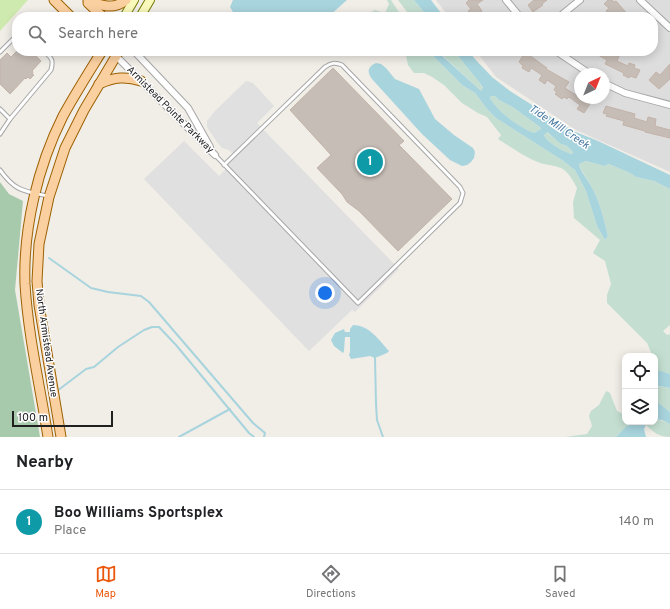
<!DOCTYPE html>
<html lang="en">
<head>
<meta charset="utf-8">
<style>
  :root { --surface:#fff; --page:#f2f2f2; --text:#202124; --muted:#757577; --line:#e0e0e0; --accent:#ea580c }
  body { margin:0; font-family:Overpass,sans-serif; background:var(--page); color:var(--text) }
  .controls { position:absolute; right:12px; bottom:12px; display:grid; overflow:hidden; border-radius:8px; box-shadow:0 2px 10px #0003 }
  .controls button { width:36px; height:36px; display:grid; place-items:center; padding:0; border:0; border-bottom:1px solid var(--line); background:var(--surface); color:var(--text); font:20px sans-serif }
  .compass { position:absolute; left:574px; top:68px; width:36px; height:36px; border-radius:50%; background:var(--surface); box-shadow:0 2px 10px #0003; rotate:43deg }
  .scale { position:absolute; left:12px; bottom:10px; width:101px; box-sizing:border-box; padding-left:4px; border:2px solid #202020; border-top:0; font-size:11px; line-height:14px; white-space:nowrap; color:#202020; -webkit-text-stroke:3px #fff; paint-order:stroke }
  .you { position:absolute; left:325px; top:293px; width:14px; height:14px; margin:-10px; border:3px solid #fff; border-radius:50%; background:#1a73e8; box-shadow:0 0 0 6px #1a73e833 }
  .badge { display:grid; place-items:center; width:26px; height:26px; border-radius:50%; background:var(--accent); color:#fff; font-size:13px; font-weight:700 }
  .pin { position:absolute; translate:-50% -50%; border:2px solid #fff; box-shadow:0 1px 4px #0006 }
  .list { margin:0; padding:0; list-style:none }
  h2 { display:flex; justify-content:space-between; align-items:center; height:52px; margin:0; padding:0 16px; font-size:17px }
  h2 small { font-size:13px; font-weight:400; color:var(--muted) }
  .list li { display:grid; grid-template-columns:26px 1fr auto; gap:12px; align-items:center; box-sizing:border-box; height:64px; padding:0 16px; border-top:1px solid var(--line) }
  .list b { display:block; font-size:15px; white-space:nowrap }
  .list p { margin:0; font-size:13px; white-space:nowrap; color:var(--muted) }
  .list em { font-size:13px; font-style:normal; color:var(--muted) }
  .icon { flex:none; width:22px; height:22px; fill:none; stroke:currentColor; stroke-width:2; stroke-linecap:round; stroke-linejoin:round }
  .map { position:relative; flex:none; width:670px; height:437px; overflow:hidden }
  .search { position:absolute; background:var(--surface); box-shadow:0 2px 10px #0003; left:12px; right:12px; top:12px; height:44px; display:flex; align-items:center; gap:10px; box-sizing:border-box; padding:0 14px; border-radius:16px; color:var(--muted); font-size:15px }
  .sheet { height:116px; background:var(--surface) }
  nav { display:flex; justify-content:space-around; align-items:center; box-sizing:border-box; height:56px; border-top:1px solid var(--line); background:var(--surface); font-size:11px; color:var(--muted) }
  nav a { display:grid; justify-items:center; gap:2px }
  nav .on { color:var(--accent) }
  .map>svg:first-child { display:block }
</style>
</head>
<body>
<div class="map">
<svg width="670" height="437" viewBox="0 0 670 437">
  <rect width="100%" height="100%" fill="#f1ede7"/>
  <!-- residential -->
  <path fill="#dedddd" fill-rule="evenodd" d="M436,0H670V172L576,130L496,77L476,51H653V17H449ZM580,74H604V98H580Z"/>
  <!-- grass -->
  <polygon fill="#cfeaae" points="0,0 28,0 0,31"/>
  <!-- wetland -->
  <g fill="#c4dfd1">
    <polygon points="387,0 391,0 402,17 369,17 371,12 375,10 385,13 389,4"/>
    <polygon points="398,0 414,0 428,17 411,17"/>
    <path d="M405,51H428L462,85L475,93L488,110L496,118L562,160L575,170L586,191L597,226L605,240L608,236C604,220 600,201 591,186C587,178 582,173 579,164L586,161L604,166L609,164L630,173L636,177L654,181L670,189V325L663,331L667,335L670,334V374L661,371H655V356H650L651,352L647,343L607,303V295L611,284L605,261L593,253L600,240L574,218L573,202L577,188C562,158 556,171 533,160C521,154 509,146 498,139L501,135L487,117L478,113L462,103L444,85L432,77L424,73H414L408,65Z"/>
    <polygon points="438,51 454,51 480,83 483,89 481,91"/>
    <path d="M491,96H495L499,100L514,108L540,127L541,129L534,133C519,127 498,112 490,98Z"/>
    <path d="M546,132L563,145L567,146L573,152V154C565,153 546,142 544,135Z"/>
    <polygon points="655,385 670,388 670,412 655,400"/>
    <polygon points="606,391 610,393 617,411 625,415 625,422 631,422 631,424 616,437 565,437 587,434 592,426 589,416 591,411 599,405"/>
    <path d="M657,419L670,424V437C659,437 653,432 646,425L655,422V420Z"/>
  </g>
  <!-- cemetery -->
  <polygon fill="#a8caac" points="0,182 9,194 23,201 15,290 40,437 0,437"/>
  <!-- parking -->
  <polygon fill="#e0e0e0" points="246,81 253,83 274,106 257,123 399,269 355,312 352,310 309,351 144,179 184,141 219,176 227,168 224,165 234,155 229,150 222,148 217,142 207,127 207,121 215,111"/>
  <!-- water -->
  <g fill="#a8d4de" fill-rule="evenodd">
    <polygon points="233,0 347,0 328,17 236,17 230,7"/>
    <polygon points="414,0 431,0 444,17 428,17"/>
    <path d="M428,51H437L481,91L483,88L480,83L454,51H469L474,58L492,77L510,91L573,131L596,140L670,175V189L654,181L636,177L630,173L609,164L604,166L586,161L579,164C581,173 587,178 591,186C600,201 604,220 608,236L605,240L597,226L586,191L575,170L562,160L496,118L488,110L475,93L462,85ZM491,96H495L499,100L514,108L540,127L541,129L534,133C519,127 498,112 490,98ZM547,132L561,144L567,146L573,152V154C565,153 546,142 544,135Z"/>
    <path d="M376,63L381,64L386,68L395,79L419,89L435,119L454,135L473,148L475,152L474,158L471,162L467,165L462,166L450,160L422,134L372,79C367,72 367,67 376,63Z"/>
    <path d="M353,325C369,325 379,340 389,351L387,353L375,358L370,356L351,359L349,355L350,352V337H345L344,351L343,353L334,346L331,340L335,333L344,329L345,332H350V329Z"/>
    <polygon points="655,371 661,371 670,374 670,388 655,385"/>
    <path d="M655,400L670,412V424C666,422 660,418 655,420Z"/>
    <polygon points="634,422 638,422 639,423 642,422 652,422 646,425 644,429 646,437 616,437 626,427"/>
  </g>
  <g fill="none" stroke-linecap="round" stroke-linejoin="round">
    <!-- stream -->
    <g stroke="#a8d4de" stroke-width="2">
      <polyline points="49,258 91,288 108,292 141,296 149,302 253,423 265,433 264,437"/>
      <polyline points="375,358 376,404 377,420 383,437"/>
      <polyline points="57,391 86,369 94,367 118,347 144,330 152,327 159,327 176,345 249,433 254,437"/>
      <polyline points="179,437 230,409"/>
    </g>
  </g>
  <!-- building -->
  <g fill="#c6bdb6" stroke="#c3b3a9">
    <polygon points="469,0 483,0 477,4 482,11 474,17 468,11 471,9 466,3"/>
    <polygon points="534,0 547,0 542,4 543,5 533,12 528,5"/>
    <polygon points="608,0 612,0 614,2 616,1 630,17 612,17 606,11 609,8 604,4"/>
    <polygon points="17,51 31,51 41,61 32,71 33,72 32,74 34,75 30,79 28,77 26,79 25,78 10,94 0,84 0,60 7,53 11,57"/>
    <polygon points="591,51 610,51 619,56 617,61 628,66 629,63 635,65 634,68 640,70 636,78 630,76 629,78 623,75 624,73 605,64 607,60"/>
    <polygon points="525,52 547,68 546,69 569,82 565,88 576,95 580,90 580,98 585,98 591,102 584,113 577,109 580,105 569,97 567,99 564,97 562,99 555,94 557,92 554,90 556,86 547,80 545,84 539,80 542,75 531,68 529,72 522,68 523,66 519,62"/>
    <polygon points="670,64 670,79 659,89 649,80 656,72 660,75"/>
    <polygon points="333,68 404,141 399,145 452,199 398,251 359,211 347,202 342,194 317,168 331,155 290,110"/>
    <polygon points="606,106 635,114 634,118 647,122 648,117 656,119 655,126 670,130 670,138 645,132 645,131 623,125 624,121 606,116 607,114 603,113"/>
  </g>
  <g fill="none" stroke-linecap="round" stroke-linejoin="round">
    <!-- lane casing -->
    <g stroke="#a7a7a7" stroke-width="5">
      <g id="lane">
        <polyline points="0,52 17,35"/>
        <polyline points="0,109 10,119"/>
        <path d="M0,134L10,119L51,70C54,59 51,58 44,51"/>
        <path d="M215,155L358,303L460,203L463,193L460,187L342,65C335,62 331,63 325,67L224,165"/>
        <path d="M0,170C15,191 23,191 48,196"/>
      </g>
    </g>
    <!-- street casing -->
    <g stroke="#a7a7a7" stroke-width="8">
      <g id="street">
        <polyline points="506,0 520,17"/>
        <polyline points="640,0 670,28"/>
        <polyline points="559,17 580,0"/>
        <polyline points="134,51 188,108 210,147"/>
        <polyline points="556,51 590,74"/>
        <polyline points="116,56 215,155"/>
        <polyline points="604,83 625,93 670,105"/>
      </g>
    </g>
    <!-- secondary casing -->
    <g stroke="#737905" stroke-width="10">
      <g id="secondary">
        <polyline points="124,17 134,0"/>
        <polyline points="140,17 150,0"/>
      </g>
    </g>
    <!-- primary casing -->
    <g stroke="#9c6101" stroke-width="11">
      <g id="primary">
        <polyline points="54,0 71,17"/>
        <path d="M88,0C101,6 114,10 126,0"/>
        <polyline points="88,3 103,17"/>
        <path d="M99,84C114,77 126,76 141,81"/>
        <path d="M48,437C40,386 28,335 25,284C23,228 38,166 63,116C75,94 89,72 102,51"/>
        <polyline points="61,437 39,305 37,281 39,244 49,197 65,148 84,110 119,51"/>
      </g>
    </g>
    <!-- lane -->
    <use href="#lane" stroke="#fff" stroke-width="3"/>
    <!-- street -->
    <use href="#street" stroke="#fff" stroke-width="6"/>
    <!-- secondary -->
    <use href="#secondary" stroke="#f9f9bc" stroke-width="8"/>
    <!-- primary -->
    <use href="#primary" stroke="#fbd0a1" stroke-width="9"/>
  </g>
  <g text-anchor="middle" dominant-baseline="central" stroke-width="3" stroke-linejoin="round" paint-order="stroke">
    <!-- street labels -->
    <g font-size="10" fill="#202020" stroke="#fff">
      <text transform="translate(170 110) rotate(45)">Armistead Pointe Parkway</text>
      <text transform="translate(46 343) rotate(82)">North Armistead Avenue</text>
    </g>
    <!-- water labels -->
    <g font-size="11" font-style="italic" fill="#4678a1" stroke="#fff">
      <text transform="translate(559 127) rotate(34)">Tide Mill Creek</text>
    </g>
  </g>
</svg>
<div class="controls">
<button><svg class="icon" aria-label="locate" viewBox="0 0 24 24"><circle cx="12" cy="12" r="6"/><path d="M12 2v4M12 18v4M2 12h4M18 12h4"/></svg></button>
<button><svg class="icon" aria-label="layers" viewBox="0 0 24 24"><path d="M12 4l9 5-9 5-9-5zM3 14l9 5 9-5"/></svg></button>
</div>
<svg class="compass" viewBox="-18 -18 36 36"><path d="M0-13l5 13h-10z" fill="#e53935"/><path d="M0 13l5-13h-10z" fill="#757577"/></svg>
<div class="scale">100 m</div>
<div class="you"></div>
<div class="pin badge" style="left:370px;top:162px;background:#0f9aa8">1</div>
<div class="search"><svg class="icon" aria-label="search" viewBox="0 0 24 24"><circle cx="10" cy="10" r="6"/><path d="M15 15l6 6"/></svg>Search here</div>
</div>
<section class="sheet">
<h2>Nearby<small></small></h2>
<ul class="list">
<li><span class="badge" style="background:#0f9aa8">1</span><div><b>Boo Williams Sportsplex</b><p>Place</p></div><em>140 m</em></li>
</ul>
</section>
<nav>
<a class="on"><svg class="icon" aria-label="map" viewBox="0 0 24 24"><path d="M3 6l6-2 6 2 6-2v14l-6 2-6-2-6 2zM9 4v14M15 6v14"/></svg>Map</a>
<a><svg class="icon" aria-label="directions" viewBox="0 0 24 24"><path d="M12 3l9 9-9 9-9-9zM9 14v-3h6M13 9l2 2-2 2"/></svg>Directions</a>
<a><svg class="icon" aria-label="saved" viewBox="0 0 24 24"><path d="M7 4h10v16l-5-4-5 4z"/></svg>Saved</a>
</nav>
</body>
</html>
